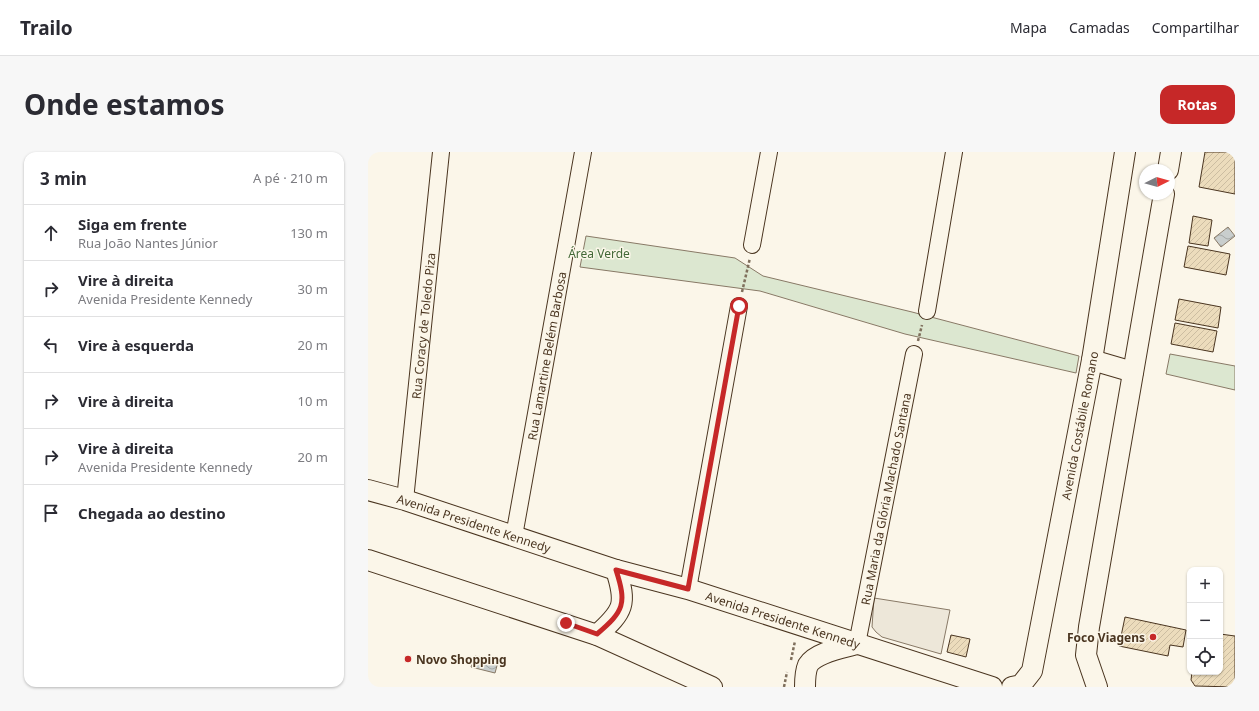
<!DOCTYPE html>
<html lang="pt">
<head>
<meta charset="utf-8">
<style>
  :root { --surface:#fff; --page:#f7f7f7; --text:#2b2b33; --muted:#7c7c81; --line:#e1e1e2; --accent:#c62828 }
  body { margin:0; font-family:"Noto Sans",sans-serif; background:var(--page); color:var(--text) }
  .controls { position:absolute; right:12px; bottom:12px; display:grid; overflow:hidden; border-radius:8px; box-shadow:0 1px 3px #0004 }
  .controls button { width:36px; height:36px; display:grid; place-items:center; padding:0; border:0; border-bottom:1px solid var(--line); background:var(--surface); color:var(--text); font:20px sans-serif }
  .compass { position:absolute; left:771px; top:12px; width:36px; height:36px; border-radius:50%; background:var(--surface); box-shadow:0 1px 3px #0004; rotate:85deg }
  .stop { position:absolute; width:12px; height:12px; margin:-9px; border:3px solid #c62828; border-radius:50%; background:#fff }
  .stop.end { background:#c62828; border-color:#fff; box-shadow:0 1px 4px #0008 }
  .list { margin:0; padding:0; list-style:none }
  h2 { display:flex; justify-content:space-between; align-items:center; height:52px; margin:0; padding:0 16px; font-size:17px }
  h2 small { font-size:13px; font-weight:400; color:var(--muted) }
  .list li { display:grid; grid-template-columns:26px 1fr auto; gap:12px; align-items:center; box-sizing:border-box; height:56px; padding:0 16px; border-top:1px solid var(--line) }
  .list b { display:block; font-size:15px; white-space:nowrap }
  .list p { margin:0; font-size:13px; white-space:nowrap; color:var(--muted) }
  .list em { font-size:13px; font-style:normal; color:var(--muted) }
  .icon { flex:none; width:22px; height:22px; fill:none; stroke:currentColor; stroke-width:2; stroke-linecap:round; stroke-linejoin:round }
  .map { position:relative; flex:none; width:867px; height:535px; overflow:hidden; border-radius:12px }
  header { display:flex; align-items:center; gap:24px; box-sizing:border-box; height:56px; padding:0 20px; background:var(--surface); border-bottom:1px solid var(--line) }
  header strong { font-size:19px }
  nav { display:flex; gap:22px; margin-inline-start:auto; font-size:14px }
  .intro { display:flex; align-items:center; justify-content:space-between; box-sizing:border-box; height:96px; padding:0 24px }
  h1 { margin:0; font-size:28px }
  .button { padding:10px 18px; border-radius:12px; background:var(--accent); color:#fff; font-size:14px; font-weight:700 }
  main { display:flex; gap:24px; padding:0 24px }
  aside { flex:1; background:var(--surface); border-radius:12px; box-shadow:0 1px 3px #0004 }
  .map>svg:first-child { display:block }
</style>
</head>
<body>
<header>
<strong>Trailo</strong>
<nav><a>Mapa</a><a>Camadas</a><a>Compartilhar</a></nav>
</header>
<div class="intro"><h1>Onde estamos</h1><a class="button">Rotas</a></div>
<main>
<aside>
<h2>3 min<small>A pé · 210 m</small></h2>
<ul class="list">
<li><svg class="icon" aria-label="ahead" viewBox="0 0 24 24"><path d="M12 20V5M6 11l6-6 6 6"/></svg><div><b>Siga em frente</b><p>Rua João Nantes Júnior</p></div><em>130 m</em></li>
<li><svg class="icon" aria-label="right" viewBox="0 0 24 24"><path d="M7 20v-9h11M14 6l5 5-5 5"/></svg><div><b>Vire à direita</b><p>Avenida Presidente Kennedy</p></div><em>30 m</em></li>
<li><svg class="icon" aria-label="left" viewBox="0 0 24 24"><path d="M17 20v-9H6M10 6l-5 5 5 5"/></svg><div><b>Vire à esquerda</b></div><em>20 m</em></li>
<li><svg class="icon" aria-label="right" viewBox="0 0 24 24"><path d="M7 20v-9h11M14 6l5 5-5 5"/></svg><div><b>Vire à direita</b></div><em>10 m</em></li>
<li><svg class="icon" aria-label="right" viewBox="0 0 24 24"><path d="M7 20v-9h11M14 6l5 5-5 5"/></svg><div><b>Vire à direita</b><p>Avenida Presidente Kennedy</p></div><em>20 m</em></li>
<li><svg class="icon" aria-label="arrive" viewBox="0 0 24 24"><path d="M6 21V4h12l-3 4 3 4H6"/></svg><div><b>Chegada ao destino</b></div></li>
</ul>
</aside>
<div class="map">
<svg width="867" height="535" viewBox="0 0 867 535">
  <defs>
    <pattern id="water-waves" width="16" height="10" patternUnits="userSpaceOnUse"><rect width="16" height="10" fill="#c9cecd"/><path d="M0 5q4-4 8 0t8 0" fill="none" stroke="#a5a8a6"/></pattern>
    <pattern id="building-hatch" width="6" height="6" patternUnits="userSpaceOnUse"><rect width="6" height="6" fill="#ecdcbc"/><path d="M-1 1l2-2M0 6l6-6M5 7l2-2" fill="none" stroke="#ccbda1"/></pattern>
  </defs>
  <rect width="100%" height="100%" fill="#fbf6e9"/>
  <!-- park -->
  <g fill="#dce7d0" stroke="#887966">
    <polygon points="218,84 367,106 395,124 544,160 711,204 708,221 537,182 392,139 212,115"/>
    <polygon points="802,202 867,214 867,238 798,222"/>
  </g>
  <!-- parking -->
  <polygon fill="#ede7d9" stroke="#887966" points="506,446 582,458 573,502 514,485 508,480 504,475"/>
  <!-- water -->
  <g fill="url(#water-waves)" stroke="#887966">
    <polygon points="860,75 867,84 853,95 846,86"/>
    <polygon points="107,504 130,510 127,521 103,515"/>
  </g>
  <!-- building -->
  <g fill="url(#building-hatch)" stroke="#4a3520">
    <polygon points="837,0 867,0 867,42 831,35"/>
    <polygon points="825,64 844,68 840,94 821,91"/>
    <polygon points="820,94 862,102 858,123 816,115"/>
    <polygon points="811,147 853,155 850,176 807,168"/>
    <polygon points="807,171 849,179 845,200 803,192"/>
    <polygon points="757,465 818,478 815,495 802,493 800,504 751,494"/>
    <polygon points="852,482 867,484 867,535 827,534 823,528 824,520 852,520"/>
    <polygon points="583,483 602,487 598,505 579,500"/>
  </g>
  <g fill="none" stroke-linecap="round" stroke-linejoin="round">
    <!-- minor casing -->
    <g stroke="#4a3520" stroke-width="18">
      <g id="minor">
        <polyline points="384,93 401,0"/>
        <polyline points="559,159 586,0"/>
        <path id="s1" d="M37,348L73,0"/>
        <path id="s2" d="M146,384L215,0"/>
        <polyline points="320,437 371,154"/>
        <path id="s3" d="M489,492L546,202"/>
      </g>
    </g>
    <!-- major casing -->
    <g stroke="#4a3520" stroke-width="22">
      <g id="major">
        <polyline points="800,18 803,0"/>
        <polyline points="724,208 765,220"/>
        <path id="s4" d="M0,338L37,348L248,418L320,437L624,535"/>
        <polyline points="0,408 229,483 344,535"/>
        <path d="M229,483C256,459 259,452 248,418"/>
        <path d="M437,535C437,528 437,520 440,513C448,500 475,496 489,492"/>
        <path id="s5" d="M644,535L653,533L664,519L724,208L757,0"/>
        <polyline points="729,535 718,503 721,475 796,42"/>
      </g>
    </g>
    <!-- path -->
    <g stroke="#7f6f5c" stroke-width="2.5" stroke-dasharray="3 2" stroke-linecap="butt">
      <polyline points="374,140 382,106"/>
      <polyline points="550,189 554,173"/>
      <polyline points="423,508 427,489"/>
      <polyline points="416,535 419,520"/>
    </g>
    <!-- minor -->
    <use href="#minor" stroke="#fbf6e9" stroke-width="16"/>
    <!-- major -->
    <use href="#major" stroke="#fbf6e9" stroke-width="20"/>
  </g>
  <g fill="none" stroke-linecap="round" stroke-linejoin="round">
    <!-- route -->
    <path stroke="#c62828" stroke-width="5" d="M198,471L229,482C256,459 259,452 248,418L320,437L371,154"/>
  </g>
  <!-- markers -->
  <g fill="#c62828" stroke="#fbf6e9" stroke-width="1.5">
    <circle cx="785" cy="485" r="4"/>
    <circle cx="40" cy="507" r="4"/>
  </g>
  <g text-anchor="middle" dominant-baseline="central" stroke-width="3" stroke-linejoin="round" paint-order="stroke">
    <!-- park labels -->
    <g font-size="12" fill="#436837" stroke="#fbf6e9">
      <text x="231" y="101">Área Verde</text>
    </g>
    <!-- street labels -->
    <g font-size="12" fill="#4a3520" stroke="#fbf6e9">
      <text stroke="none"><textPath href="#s1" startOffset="175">Rua Coracy de Toledo Piza</textPath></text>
      <text stroke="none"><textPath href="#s2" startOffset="183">Rua Lamartine Belém Barbosa</textPath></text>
      <text stroke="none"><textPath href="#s5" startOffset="277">Avenida Costábile Romano</textPath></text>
      <text stroke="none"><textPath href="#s3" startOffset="148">Rua Maria da Glória Machado Santana</textPath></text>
      <text stroke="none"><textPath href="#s4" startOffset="111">Avenida Presidente Kennedy</textPath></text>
      <text stroke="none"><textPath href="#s4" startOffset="435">Avenida Presidente Kennedy</textPath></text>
    </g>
    <!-- poi labels -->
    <g font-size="12" font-weight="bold" fill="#4a3520" stroke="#fbf6e9" text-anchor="end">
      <text x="777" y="485">Foco Viagens</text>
      <text x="48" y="507" text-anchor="start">Novo Shopping</text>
    </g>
  </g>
</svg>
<div class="controls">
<button>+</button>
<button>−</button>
<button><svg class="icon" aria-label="locate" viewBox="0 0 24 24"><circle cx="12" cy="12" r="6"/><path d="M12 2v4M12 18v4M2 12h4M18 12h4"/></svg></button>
</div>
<svg class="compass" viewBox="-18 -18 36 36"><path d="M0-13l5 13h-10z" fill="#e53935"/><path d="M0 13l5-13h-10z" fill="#7c7c81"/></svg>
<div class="stop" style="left:371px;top:154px"></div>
<div class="stop end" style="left:198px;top:471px"></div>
</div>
</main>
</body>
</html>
